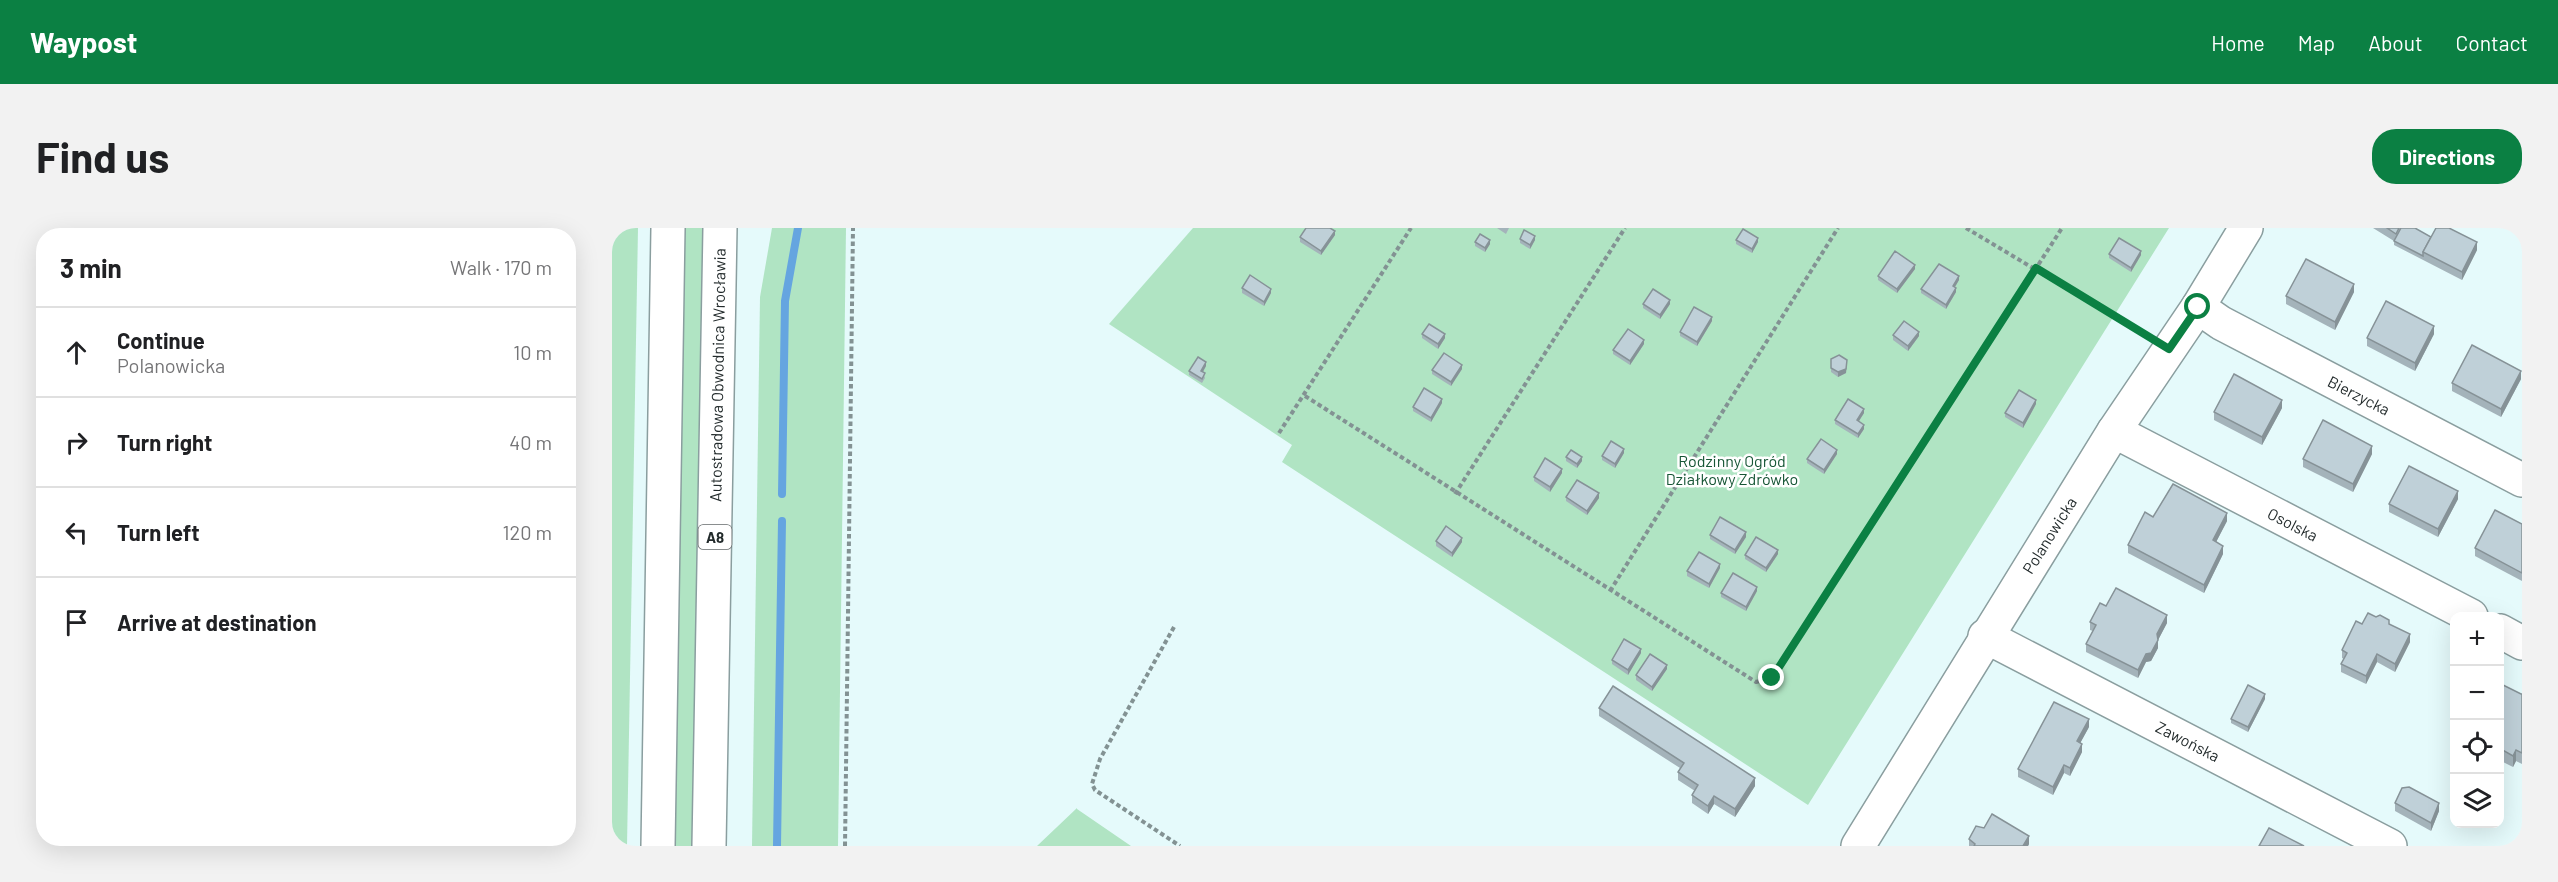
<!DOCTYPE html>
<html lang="en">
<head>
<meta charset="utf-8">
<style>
  :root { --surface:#fff; --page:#f2f2f2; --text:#202124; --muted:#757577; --line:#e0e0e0; --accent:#0b8043 }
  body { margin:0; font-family:Barlow,sans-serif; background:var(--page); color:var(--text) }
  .controls { position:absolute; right:18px; bottom:18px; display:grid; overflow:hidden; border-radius:12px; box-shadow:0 6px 24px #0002 }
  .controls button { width:54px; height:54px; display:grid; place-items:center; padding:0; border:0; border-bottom:2px solid var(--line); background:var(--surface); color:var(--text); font:30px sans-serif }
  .stop { position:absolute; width:18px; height:18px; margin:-14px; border:4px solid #0b8043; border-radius:50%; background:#fff }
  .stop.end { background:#0b8043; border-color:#fff; box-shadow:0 2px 6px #0008 }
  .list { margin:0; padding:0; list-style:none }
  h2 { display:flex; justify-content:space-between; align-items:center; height:78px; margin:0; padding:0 24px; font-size:26px }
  h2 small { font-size:20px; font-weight:400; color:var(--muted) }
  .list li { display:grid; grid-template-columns:39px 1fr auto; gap:18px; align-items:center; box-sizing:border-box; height:90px; padding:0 24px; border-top:2px solid var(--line) }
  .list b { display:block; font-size:22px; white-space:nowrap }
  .list p { margin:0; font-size:20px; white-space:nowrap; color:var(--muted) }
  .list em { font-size:20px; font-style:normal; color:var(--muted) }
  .icon { flex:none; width:33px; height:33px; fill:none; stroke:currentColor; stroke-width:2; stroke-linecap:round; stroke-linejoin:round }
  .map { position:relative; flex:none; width:1910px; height:618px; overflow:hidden; border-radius:24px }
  header { display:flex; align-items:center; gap:36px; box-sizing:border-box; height:84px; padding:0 30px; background:var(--accent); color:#fff }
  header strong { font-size:28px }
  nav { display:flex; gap:33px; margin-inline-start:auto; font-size:21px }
  .intro { display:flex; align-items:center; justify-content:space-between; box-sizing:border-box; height:144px; padding:0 36px }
  h1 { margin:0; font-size:42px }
  .button { padding:15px 27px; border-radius:24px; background:var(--accent); color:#fff; font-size:21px; font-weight:700 }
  main { display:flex; gap:36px; padding:0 36px }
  aside { flex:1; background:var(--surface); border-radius:24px; box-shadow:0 6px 24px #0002 }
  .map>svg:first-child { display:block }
</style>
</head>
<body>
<header>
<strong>Waypost</strong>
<nav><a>Home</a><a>Map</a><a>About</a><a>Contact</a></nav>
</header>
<div class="intro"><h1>Find us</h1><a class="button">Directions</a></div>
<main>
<aside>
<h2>3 min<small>Walk · 170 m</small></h2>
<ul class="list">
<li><svg class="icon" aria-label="ahead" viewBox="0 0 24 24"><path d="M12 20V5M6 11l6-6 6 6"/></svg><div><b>Continue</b><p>Polanowicka</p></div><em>10 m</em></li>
<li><svg class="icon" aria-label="right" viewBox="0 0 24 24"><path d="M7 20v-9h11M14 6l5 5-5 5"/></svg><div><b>Turn right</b></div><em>40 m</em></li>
<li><svg class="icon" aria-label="left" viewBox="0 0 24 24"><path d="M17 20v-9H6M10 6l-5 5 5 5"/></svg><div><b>Turn left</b></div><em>120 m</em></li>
<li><svg class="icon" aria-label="arrive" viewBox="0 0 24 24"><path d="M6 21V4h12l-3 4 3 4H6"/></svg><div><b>Arrive at destination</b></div></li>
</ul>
</aside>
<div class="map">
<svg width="1910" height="618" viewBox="0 0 1910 618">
  <rect width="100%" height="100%" fill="#e5fafb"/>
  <!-- green -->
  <g fill="#b0e4c3">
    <polygon points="0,0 26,0 15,618 0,618"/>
    <polygon points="72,0 91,0 81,618 62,618"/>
    <polygon points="160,0 234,0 226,618 140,618 148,69"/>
    <polygon points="581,0 1557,0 1196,577 670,234 680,217 497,96"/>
    <polygon points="465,580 465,581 519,618 425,618"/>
  </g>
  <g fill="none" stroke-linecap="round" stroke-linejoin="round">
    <!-- stream -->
    <g stroke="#65a5e0" stroke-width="8">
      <polyline points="170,266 173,73 186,0"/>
      <polyline points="165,618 170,293"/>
    </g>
    <!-- minor casing -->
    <g stroke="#8a9e9f" stroke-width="36">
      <g id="minor">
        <polyline points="1586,79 1609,95 1910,252"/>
        <polyline points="1502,203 1859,388"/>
        <polyline points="1888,403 1910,415"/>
        <polyline points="1373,408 1778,618"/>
        <polyline points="1246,618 1502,203 1586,79 1634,0"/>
      </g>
    </g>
    <!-- highway casing -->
    <g stroke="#8a9e9f" stroke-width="36">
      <g id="highway">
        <polyline points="46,618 56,0"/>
        <polyline points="97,618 108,0"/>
      </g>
    </g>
    <!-- path -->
    <g stroke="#839293" stroke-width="4" stroke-dasharray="4.5 3" stroke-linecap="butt">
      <polyline points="1354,0 1533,107"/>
      <polyline points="693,168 1144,454 1160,450 1450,0"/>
      <polyline points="667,205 799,0"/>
      <polyline points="843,266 1013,0"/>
      <polyline points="998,363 1226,0"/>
      <polyline points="562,399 488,531 480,556 483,562 568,618"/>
      <polyline points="233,618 241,0"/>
    </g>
    <!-- minor -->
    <use href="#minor" stroke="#fff" stroke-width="33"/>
    <!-- highway -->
    <use href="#highway" stroke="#fff" stroke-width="33"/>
  </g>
  <!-- wall -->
  <g fill="#a4b3ba">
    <polygon points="885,0 897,0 894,6"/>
    <polygon points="1761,0 1803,0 1819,9 1865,22 1850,52 1782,17 1782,13"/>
    <polygon points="723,7 709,27 688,14 688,9"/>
    <polygon points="908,11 923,12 918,21 908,15"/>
    <polygon points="1124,12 1146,14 1140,25 1124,16"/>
    <polygon points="863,14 878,16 873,24 863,18"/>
    <polygon points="1497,26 1529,27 1519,44 1497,30"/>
    <polygon points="1303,41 1285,65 1266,52 1266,48"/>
    <polygon points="1347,52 1343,59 1344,64 1334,81 1309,65 1309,61"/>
    <polygon points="630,60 659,65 652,78 630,65"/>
    <polygon points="1742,64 1723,102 1674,76 1674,68"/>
    <polygon points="1031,76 1058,76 1048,91 1031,80"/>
    <polygon points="1100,93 1085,118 1068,108 1068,104"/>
    <polygon points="810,106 833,110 826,121 810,110"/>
    <polygon points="1822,106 1803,143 1755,118 1755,110"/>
    <polygon points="1281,107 1307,108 1296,123 1281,112"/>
    <polygon points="1032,116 1018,137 1001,126 1001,122"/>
    <polygon points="1219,131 1234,145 1226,149 1219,144"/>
    <polygon points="594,138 591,144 593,150 590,155 577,147 577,143"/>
    <polygon points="850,141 839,158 820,146 820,142"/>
    <polygon points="1909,151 1889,189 1840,163 1840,155"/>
    <polygon points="830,175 819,194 801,183 801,179"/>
    <polygon points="1424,176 1411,200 1393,189 1393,185"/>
    <polygon points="1670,180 1650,217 1602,192 1602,184"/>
    <polygon points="1252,185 1247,193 1252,201 1246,210 1223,196 1223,192"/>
    <polygon points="1012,225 1003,240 990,232 990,228"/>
    <polygon points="1225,226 1212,246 1195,235 1195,231"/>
    <polygon points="1760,226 1741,264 1691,239 1691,231"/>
    <polygon points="954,229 970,233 965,240 954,233"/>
    <polygon points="950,245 938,264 922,253 922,249"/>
    <polygon points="954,269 987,270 975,287 954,273"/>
    <polygon points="1846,271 1826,309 1777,284 1777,276"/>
    <polygon points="1541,289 1615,293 1604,314 1611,326 1592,365 1516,325 1516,317"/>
    <polygon points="1910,296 1910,353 1863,328 1863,320"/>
    <polygon points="1098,307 1134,309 1123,326 1098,311"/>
    <polygon points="824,313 850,314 840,329 824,318"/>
    <polygon points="1166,326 1154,344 1133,331 1133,327"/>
    <polygon points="1108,340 1097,360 1075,348 1075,343"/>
    <polygon points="1145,363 1134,383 1109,369 1109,365"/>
    <polygon points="1478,394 1555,395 1546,412 1546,420 1539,433 1534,434 1526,450 1474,424 1474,416 1481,403 1478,402"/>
    <polygon points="1750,396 1777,396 1798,414 1783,444 1765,434 1754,456 1729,444 1729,436 1732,431 1730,430 1730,422"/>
    <polygon points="1029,425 1016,447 1000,436 1000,432"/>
    <polygon points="1055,441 1040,463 1024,452 1024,447"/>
    <polygon points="1887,455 1909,466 1910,466 1910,536 1904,533 1901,539 1887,532"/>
    <polygon points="1653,471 1636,504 1619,495 1619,491"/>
    <polygon points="987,480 1143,558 1123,589 1102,576 1096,586 1080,575 1080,567 1083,563 1066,552 1066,544 1068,540 987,488"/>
    <polygon points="1842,488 1842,508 1839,506 1839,495"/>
    <polygon points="1477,499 1468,515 1470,524 1458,548 1452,545 1441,567 1406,549 1406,541"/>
    <polygon points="1783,575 1827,583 1819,603 1783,583"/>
    <polygon points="1357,611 1417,616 1416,618 1357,618"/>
  </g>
  <!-- shaded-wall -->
  <g fill="#869297">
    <polygon points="723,3 723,7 709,27 709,23"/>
    <polygon points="923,8 923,12 918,21 918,17"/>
    <polygon points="1146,10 1146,14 1140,25 1140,21"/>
    <polygon points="878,12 878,16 873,24 873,20"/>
    <polygon points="1865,14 1865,22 1850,52 1850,44"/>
    <polygon points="1529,23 1529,27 1519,44 1519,40"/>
    <polygon points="1303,37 1303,41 1285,65 1285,61"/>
    <polygon points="1347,48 1347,52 1341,62 1341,58"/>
    <polygon points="1742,56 1742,64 1723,102 1723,94"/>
    <polygon points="1344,60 1344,64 1334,81 1334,77"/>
    <polygon points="659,61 659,65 652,78 652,74"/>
    <polygon points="1058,72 1058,76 1048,91 1048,87"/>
    <polygon points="1100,89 1100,93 1085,118 1085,114"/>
    <polygon points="1822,98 1822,106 1803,143 1803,135"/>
    <polygon points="1307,104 1307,108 1296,123 1296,118"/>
    <polygon points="833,106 833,110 826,121 826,116"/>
    <polygon points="1032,112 1032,116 1018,137 1018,133"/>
    <polygon points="594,134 594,138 589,147 589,143"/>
    <polygon points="1235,136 1234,145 1226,149 1226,144"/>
    <polygon points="850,137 850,141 839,158 839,154"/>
    <polygon points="1909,143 1909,151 1889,189 1889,181"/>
    <polygon points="830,171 830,175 819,194 819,190"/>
    <polygon points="1424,172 1424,176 1411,200 1411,195"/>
    <polygon points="1670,172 1670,180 1650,217 1650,209"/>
    <polygon points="1252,181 1252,185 1245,196 1245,192"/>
    <polygon points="1252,197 1252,201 1246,210 1246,206"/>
    <polygon points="1760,218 1760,226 1741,264 1741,256"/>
    <polygon points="1012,221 1012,225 1003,240 1003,236"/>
    <polygon points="1225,222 1225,226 1212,246 1212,242"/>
    <polygon points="970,229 970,233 965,240 965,236"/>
    <polygon points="950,241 950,245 938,264 938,259"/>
    <polygon points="1846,263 1846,271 1826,309 1826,301"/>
    <polygon points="987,265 987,270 975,287 975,283"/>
    <polygon points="1615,285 1615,293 1601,320 1601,312"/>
    <polygon points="1134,304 1134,309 1123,326 1123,322"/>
    <polygon points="850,310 850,314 840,329 840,325"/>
    <polygon points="1611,318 1611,326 1592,365 1592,357"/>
    <polygon points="1166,322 1166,326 1154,344 1154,340"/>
    <polygon points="1108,336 1108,340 1097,360 1097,356"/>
    <polygon points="1145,359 1145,363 1134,383 1134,379"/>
    <polygon points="1555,387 1555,395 1545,414 1546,412 1546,420 1539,433 1534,434 1526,450 1526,442"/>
    <polygon points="1798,406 1798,414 1783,444 1783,436"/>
    <polygon points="1029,421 1029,425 1016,447 1016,442"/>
    <polygon points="1765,426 1765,434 1754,456 1754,448"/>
    <polygon points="1055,437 1055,441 1040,463 1040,459"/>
    <polygon points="1653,466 1653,471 1636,504 1636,499"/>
    <polygon points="1477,491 1477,499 1465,521 1465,513"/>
    <polygon points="1470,516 1470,524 1458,548 1458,540"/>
    <polygon points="1904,522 1904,533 1901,539 1901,528"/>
    <polygon points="1452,537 1452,545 1441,567 1441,559"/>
    <polygon points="1143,550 1143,558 1123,589 1123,581"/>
    <polygon points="1102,568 1102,576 1096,586 1096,578"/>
    <polygon points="1827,575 1827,583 1819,603 1819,595"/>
    <polygon points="1417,608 1417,616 1416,618 1411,618"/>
  </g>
  <!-- building -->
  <g fill="#bfd0d8" stroke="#869297" stroke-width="1.5">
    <polygon points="694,0 718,0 723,3 709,23 688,9"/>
    <polygon points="1775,0 1787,0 1784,6"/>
    <polygon points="1789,0 1803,0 1819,9 1811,24 1811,28 1782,13"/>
    <polygon points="1824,0 1837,0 1865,14 1850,44 1811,24"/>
    <polygon points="1131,1 1146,10 1140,21 1124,12"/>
    <polygon points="912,2 923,8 918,17 908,11"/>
    <polygon points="868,6 878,12 873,20 863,14"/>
    <polygon points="1507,10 1529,23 1519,40 1497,26"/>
    <polygon points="1283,23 1303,37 1285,61 1266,48"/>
    <polygon points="1694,31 1742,56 1723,94 1674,68"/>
    <polygon points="1327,36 1347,48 1341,58 1344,60 1334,77 1309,61"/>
    <polygon points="638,47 659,61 652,74 630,60"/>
    <polygon points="1041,61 1058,72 1048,87 1031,76"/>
    <polygon points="1774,73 1822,98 1803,135 1755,110"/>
    <polygon points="1082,79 1100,89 1085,114 1068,104"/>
    <polygon points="1292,93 1307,104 1296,118 1281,107"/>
    <polygon points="817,96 833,106 826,116 810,106"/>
    <polygon points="1016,101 1032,112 1018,133 1001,122"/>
    <polygon points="1860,117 1909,143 1889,181 1840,155"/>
    <polygon points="832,125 850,137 839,154 820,142"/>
    <polygon points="1227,127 1235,132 1234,141 1226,144 1219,140 1219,131"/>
    <polygon points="586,129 594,134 589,143 593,145 590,151 577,143"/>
    <polygon points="1622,146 1670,172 1650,209 1602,184"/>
    <polygon points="812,160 830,171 819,190 801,179"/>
    <polygon points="1407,162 1424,172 1411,195 1393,185"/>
    <polygon points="1236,171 1252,181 1245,192 1252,197 1246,206 1223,192"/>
    <polygon points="1711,192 1760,218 1741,256 1691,231"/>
    <polygon points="1209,211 1225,222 1212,242 1195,231"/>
    <polygon points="999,213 1012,221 1003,236 990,228"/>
    <polygon points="959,222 970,229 965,236 954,229"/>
    <polygon points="933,230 950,241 938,259 922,249"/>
    <polygon points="1797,238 1846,263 1826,301 1777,276"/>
    <polygon points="965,252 987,265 975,283 954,269"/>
    <polygon points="1561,256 1615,285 1601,312 1611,318 1592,357 1516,317 1533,284 1541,289"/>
    <polygon points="1883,282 1910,296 1910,345 1863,320"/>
    <polygon points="1108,289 1134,304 1123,322 1098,307"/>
    <polygon points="834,298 850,310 840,325 824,313"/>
    <polygon points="1144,309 1166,322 1154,340 1133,327"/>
    <polygon points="1087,324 1108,336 1097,356 1075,343"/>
    <polygon points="1121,345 1145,359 1134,379 1109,365"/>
    <polygon points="1504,360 1555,387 1545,406 1546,412 1539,425 1534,426 1526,442 1474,416 1484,397 1478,394 1488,375 1494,378"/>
    <polygon points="1756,385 1764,389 1768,387 1777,392 1777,396 1798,406 1783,436 1765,426 1754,448 1729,436 1735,425 1730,422 1744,393 1750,396"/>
    <polygon points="1012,411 1029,421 1016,442 1000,432"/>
    <polygon points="1038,426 1055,437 1040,459 1024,447"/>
    <polygon points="1887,455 1909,466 1910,466 1910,525 1904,522 1901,528 1887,520"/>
    <polygon points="1636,457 1653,466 1636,499 1619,491"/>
    <polygon points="1001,458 1143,550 1123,581 1102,568 1096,578 1080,567 1086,557 1066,544 1072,535 987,480"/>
    <polygon points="1442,474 1477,491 1465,513 1470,516 1458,540 1452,537 1441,559 1406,541"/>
    <polygon points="1842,488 1842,497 1839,495"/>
    <polygon points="1797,559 1827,575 1819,595 1783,575 1790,560"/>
    <polygon points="1380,586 1417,608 1411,618 1362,618 1363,616 1357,611 1364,598 1372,600"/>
    <polygon points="1657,600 1692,618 1647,618"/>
  </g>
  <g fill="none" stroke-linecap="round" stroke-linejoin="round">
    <!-- route -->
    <polyline stroke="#0b8043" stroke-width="8" points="1160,450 1424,40 1557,121 1586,79"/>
  </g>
  <g text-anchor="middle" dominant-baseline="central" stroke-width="5" stroke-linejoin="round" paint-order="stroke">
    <!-- shield labels -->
    <rect fill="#fff" stroke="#646a6b" stroke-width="1.5" x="86.5" y="297" width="33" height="24" rx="4.5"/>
    <g font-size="15" font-weight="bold" fill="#222a2b">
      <text x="103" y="309">A8</text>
    </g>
    <!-- street labels -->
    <g font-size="16" fill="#222a2b" stroke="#fff">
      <text transform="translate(105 147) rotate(-89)">Autostradowa Obwodnica Wrocławia</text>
      <text transform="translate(1747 167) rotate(27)">Bierzycka</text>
      <text transform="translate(1681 296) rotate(27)">Osolska</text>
      <text transform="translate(1437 307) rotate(-58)">Polanowicka</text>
      <text transform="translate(1576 513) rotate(27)">Zawońska</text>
    </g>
    <!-- park labels -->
    <g font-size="16" fill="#175636" stroke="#fff">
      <text x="1120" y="232">Rodzinny Ogród<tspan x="1120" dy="18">Działkowy Zdrówko</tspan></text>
    </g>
  </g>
</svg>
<div class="controls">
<button>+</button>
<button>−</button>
<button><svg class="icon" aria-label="locate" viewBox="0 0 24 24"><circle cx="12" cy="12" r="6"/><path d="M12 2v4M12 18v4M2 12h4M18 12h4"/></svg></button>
<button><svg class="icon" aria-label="layers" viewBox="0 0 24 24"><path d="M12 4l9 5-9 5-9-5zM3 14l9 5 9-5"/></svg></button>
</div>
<div class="stop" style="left:1586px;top:79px"></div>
<div class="stop end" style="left:1160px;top:450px"></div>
</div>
</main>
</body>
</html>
